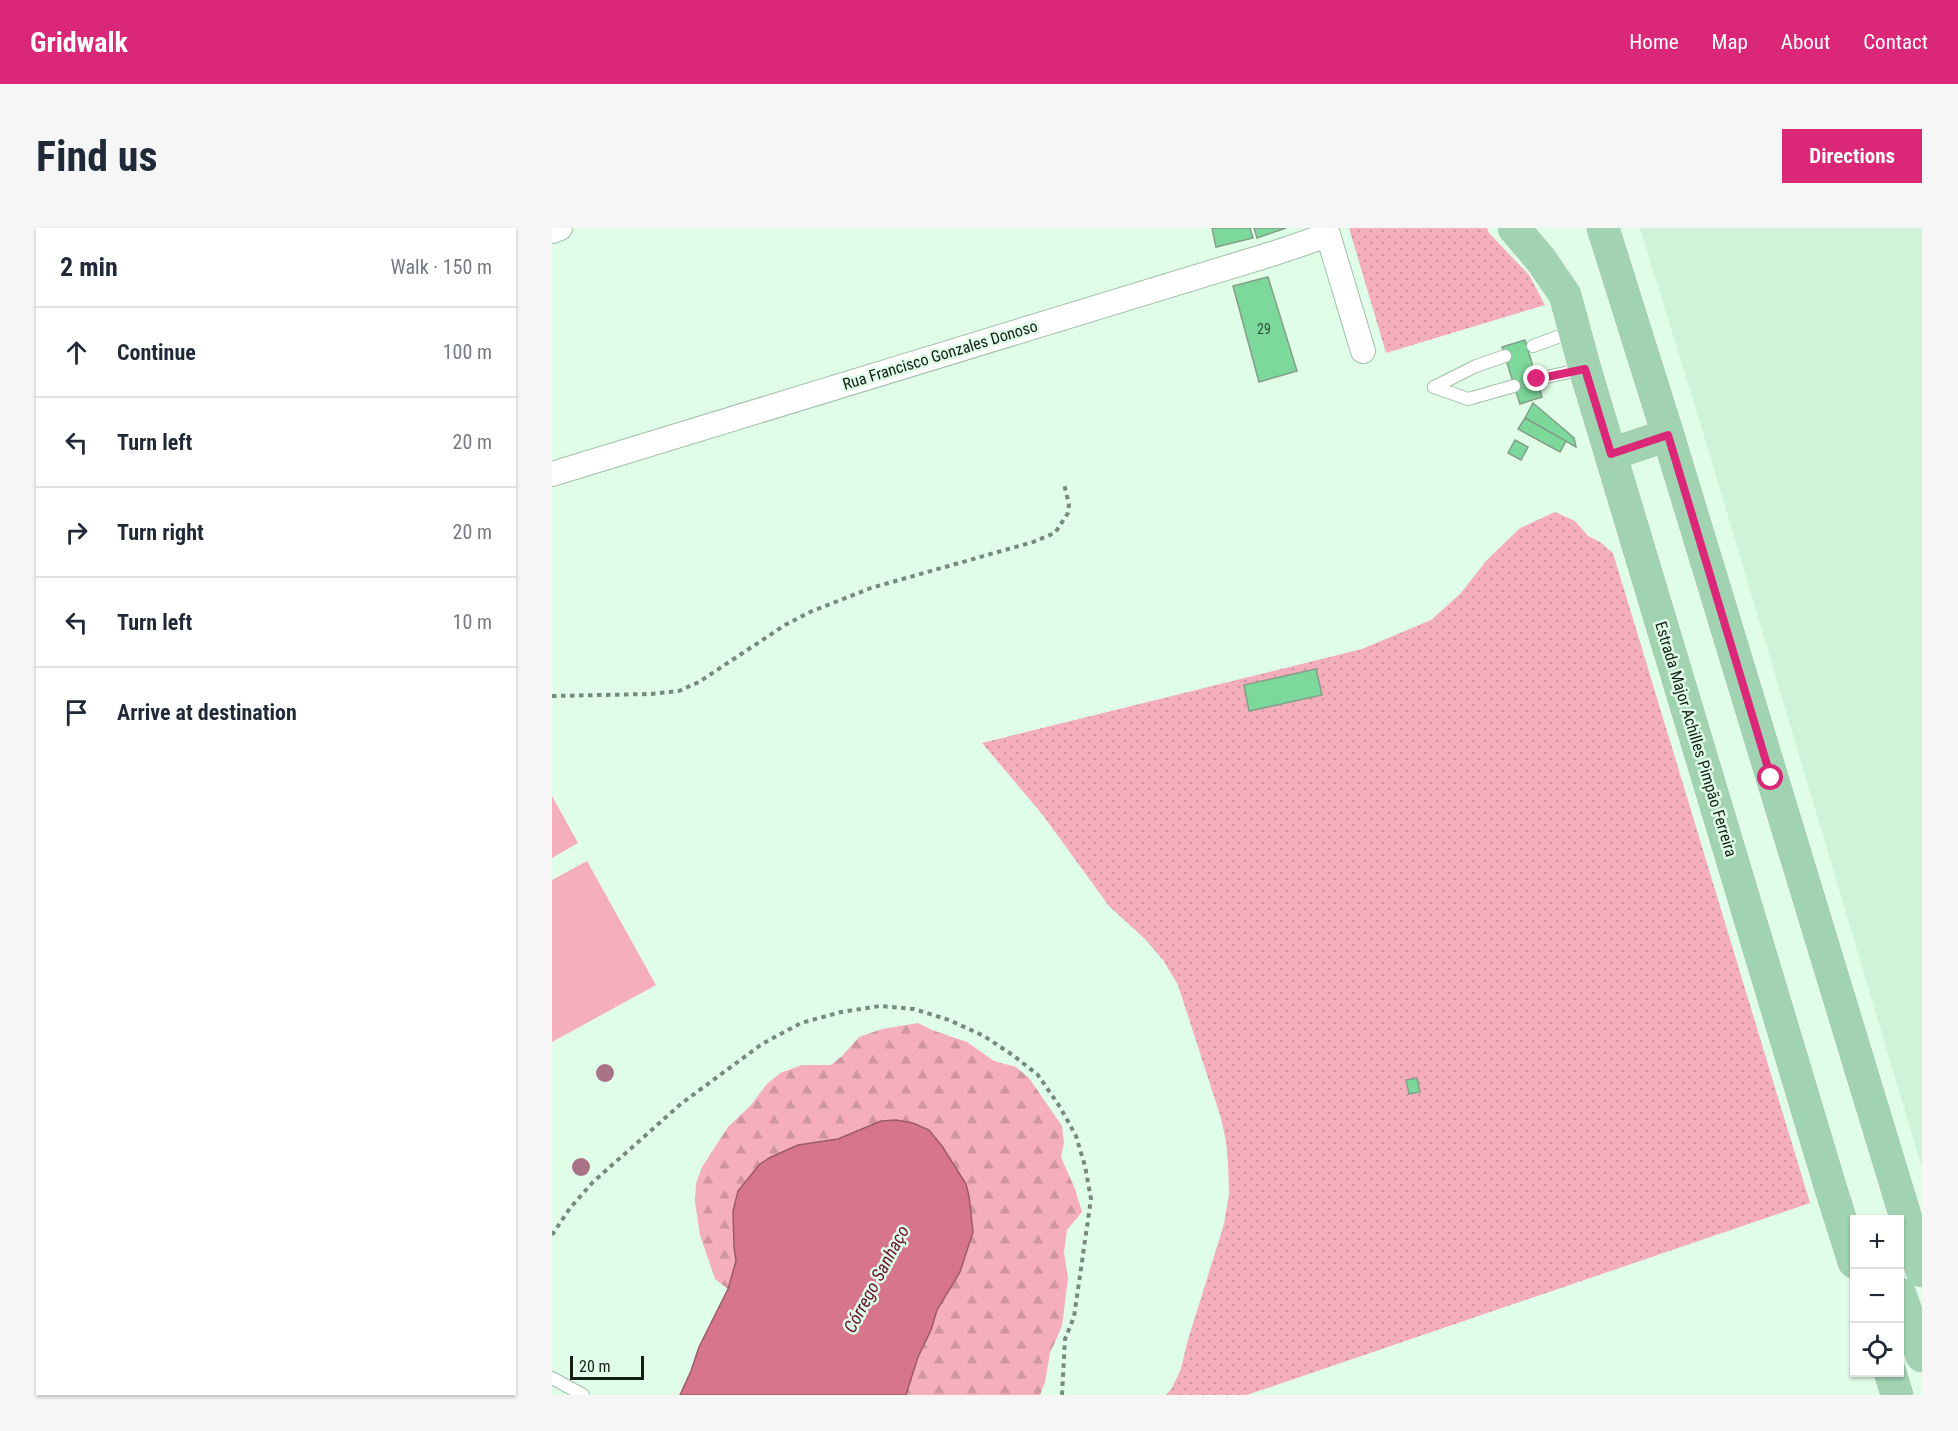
<!DOCTYPE html>
<html lang="en">
<head>
<meta charset="utf-8">
<style>
  :root { --surface:#fff; --page:#f6f6f7; --text:#1f2937; --muted:#747a83; --line:#e0e1e3; --accent:#db2777 }
  body { margin:0; font-family:"Roboto Condensed",sans-serif; background:var(--page); color:var(--text) }
  .controls { position:absolute; right:18px; bottom:18px; display:grid; overflow:hidden; border-radius:0px; box-shadow:0 2px 4px #0004 }
  .controls button { width:54px; height:54px; display:grid; place-items:center; padding:0; border:0; border-bottom:2px solid var(--line); background:var(--surface); color:var(--text); font:30px sans-serif }
  .scale { position:absolute; left:18px; bottom:15px; width:74px; box-sizing:border-box; padding-left:6px; border:3px solid #141e17; border-top:0; font-size:16px; line-height:21px; white-space:nowrap; color:#141e17; -webkit-text-stroke:4px #e0fde8; paint-order:stroke }
  .stop { position:absolute; width:18px; height:18px; margin:-14px; border:4px solid #db2777; border-radius:50%; background:#fff }
  .stop.end { background:#db2777; border-color:#fff; box-shadow:0 2px 6px #0008 }
  .list { margin:0; padding:0; list-style:none }
  h2 { display:flex; justify-content:space-between; align-items:center; height:78px; margin:0; padding:0 24px; font-size:26px }
  h2 small { font-size:20px; font-weight:400; color:var(--muted) }
  .list li { display:grid; grid-template-columns:39px 1fr auto; gap:18px; align-items:center; box-sizing:border-box; height:90px; padding:0 24px; border-top:2px solid var(--line) }
  .list b { display:block; font-size:22px; white-space:nowrap }
  .list em { font-size:20px; font-style:normal; color:var(--muted) }
  .icon { flex:none; width:33px; height:33px; fill:none; stroke:currentColor; stroke-width:2; stroke-linecap:round; stroke-linejoin:round }
  .map { position:relative; flex:none; width:1370px; height:1167px; overflow:hidden; border-radius:0px }
  header { display:flex; align-items:center; gap:36px; box-sizing:border-box; height:84px; padding:0 30px; background:var(--accent); color:#fff }
  header strong { font-size:28px }
  nav { display:flex; gap:33px; margin-inline-start:auto; font-size:21px }
  .intro { display:flex; align-items:center; justify-content:space-between; box-sizing:border-box; height:144px; padding:0 36px }
  h1 { margin:0; font-size:42px }
  .button { padding:15px 27px; border-radius:0px; background:var(--accent); color:#fff; font-size:21px; font-weight:700 }
  main { display:flex; gap:36px; padding:0 36px }
  aside { flex:1; background:var(--surface); border-radius:0px; box-shadow:0 2px 4px #0004 }
  .map>svg:first-child { display:block }
</style>
</head>
<body>
<header>
<strong>Gridwalk</strong>
<nav><a>Home</a><a>Map</a><a>About</a><a>Contact</a></nav>
</header>
<div class="intro"><h1>Find us</h1><a class="button">Directions</a></div>
<main>
<aside>
<h2>2 min<small>Walk · 150 m</small></h2>
<ul class="list">
<li><svg class="icon" aria-label="ahead" viewBox="0 0 24 24"><path d="M12 20V5M6 11l6-6 6 6"/></svg><div><b>Continue</b></div><em>100 m</em></li>
<li><svg class="icon" aria-label="left" viewBox="0 0 24 24"><path d="M17 20v-9H6M10 6l-5 5 5 5"/></svg><div><b>Turn left</b></div><em>20 m</em></li>
<li><svg class="icon" aria-label="right" viewBox="0 0 24 24"><path d="M7 20v-9h11M14 6l5 5-5 5"/></svg><div><b>Turn right</b></div><em>20 m</em></li>
<li><svg class="icon" aria-label="left" viewBox="0 0 24 24"><path d="M17 20v-9H6M10 6l-5 5 5 5"/></svg><div><b>Turn left</b></div><em>10 m</em></li>
<li><svg class="icon" aria-label="arrive" viewBox="0 0 24 24"><path d="M6 21V4h12l-3 4 3 4H6"/></svg><div><b>Arrive at destination</b></div></li>
</ul>
</aside>
<div class="map">
<svg width="1370" height="1167" viewBox="0 0 1370 1167">
  <defs>
    <pattern id="grass-dots" width="8" height="8" patternUnits="userSpaceOnUse" patternTransform="scale(1.5)"><rect width="8" height="8" fill="#f5aebc"/><path d="M2 2h.1M6 6h.1" fill="none" stroke="#d195a1" stroke-width="1.8" stroke-linecap="round"/></pattern>
    <pattern id="forest-firs" width="22" height="20" patternUnits="userSpaceOnUse" patternTransform="scale(1.5)"><rect width="22" height="20" fill="#f5aebc"/><path d="M5 1l3.5 6h-7zM16 11l3.5 6h-7z" fill="#d195a1"/></pattern>
  </defs>
  <rect width="100%" height="100%" fill="#e0fde8"/>
  <!-- built -->
  <polygon fill="#cef3d8" points="1088,0 1370,0 1370,940 1150,201"/>
  <!-- grass -->
  <g fill="url(#grass-dots)">
    <polygon points="797,0 935,0 937,5 977,47 993,77 834,125"/>
    <polygon points="1003,284 1023,293 1036,308 1048,314 1061,325 1258,975 695,1167 614,1167 620,1160 629,1141 635,1115 672,996 677,966 676,935 674,913 669,890 626,757 611,732 593,711 557,678 490,586 430,515 810,421 879,392 909,365 934,333 968,300"/>
  </g>
  <!-- forest -->
  <polygon fill="url(#forest-firs)" points="366,795 380,802 415,814 442,833 464,839 477,850 510,898 512,915 509,929 523,961 530,984 515,1002 512,1025 516,1050 510,1098 498,1125 493,1154 488,1167 354,1167 366,1129 379,1102 385,1082 408,1044 421,1004 414,956 390,918 329,893 286,911 246,917 233,923 196,952 186,963 181,983 182,1019 184,1033 176,1061 163,1051 148,1007 143,974 144,956 150,939 176,899 199,877 214,857 228,845 250,837 279,837 290,828 307,809 330,801"/>
  <!-- garden -->
  <g fill="#f5aebc">
    <polygon points="0,568 26,615 0,630"/>
    <polygon points="35,633 104,757 0,814 0,652"/>
  </g>
  <!-- water -->
  <polygon fill="#d6758c" stroke="#9c5b69" stroke-width="1.5" points="344,892 361,895 377,902 390,918 414,956 417,968 421,1004 408,1044 385,1082 379,1102 366,1129 354,1167 128,1167 139,1143 147,1119 176,1061 184,1033 182,1019 181,983 186,963 207,937 217,930 246,917 286,911 329,893"/>
  <!-- building -->
  <g fill="#7dd89b" stroke="#839e8a" stroke-width="1.5">
    <polygon points="660,0 698,0 701,10 664,19"/>
    <polygon points="702,0 734,0 705,10"/>
    <polygon points="716,49 745,143 707,154 681,58"/>
    <polygon points="973,112 990,169 968,176 950,119"/>
    <polygon points="981,175 1022,210 1024,219 973,190"/>
    <polygon points="973,190 1014,213 1008,224 966,201"/>
    <polygon points="963,212 976,219 969,232 956,225"/>
    <polygon points="764,441 770,467 697,483 692,457"/>
    <polygon points="865,850 868,864 857,866 854,852"/>
  </g>
  <g fill="none" stroke-linecap="round" stroke-linejoin="round">
    <!-- lane casing -->
    <g stroke="#a3bfaa" stroke-width="14">
      <g id="lane">
        <polyline points="981,118 1022,103"/>
        <polyline points="985,151 1031,141"/>
        <polyline points="882,159 916,171 962,158"/>
        <polyline points="882,159 924,138 953,128"/>
        <polyline points="0,1150 31,1167"/>
      </g>
    </g>
    <!-- street casing -->
    <g stroke="#a3bfaa" stroke-width="26">
      <g id="street">
        <polyline points="774,0 811,123"/>
        <polyline points="0,3 8,0"/>
        <polyline points="0,246 723,25 776,7"/>
      </g>
    </g>
    <!-- primary casing -->
    <g stroke="#fff" stroke-width="34">
      <g id="primary">
        <polyline points="962,0 989,32 1013,67 1033,141 1278,958 1302,1034"/>
        <polyline points="1051,0 1116,207 1370,1043"/>
        <polyline points="1059,226 1116,207"/>
        <polyline points="1348,1066 1370,1128"/>
        <polyline points="1338,1144 1345,1167"/>
      </g>
    </g>
    <!-- path -->
    <g stroke="#778a7c" stroke-width="4" stroke-dasharray="4.5 4.5" stroke-linecap="butt">
      <polyline points="0,468 99,466 127,463 147,454 233,397 258,384 319,360 481,314 503,305 516,285 517,276 512,256"/>
      <polyline points="0,1007 18,980 41,954 130,875 210,816 249,795 289,784 328,778 362,781 397,792 432,808 462,828 486,847 508,879 524,908 533,938 539,971 522,1089 513,1111 510,1167"/>
    </g>
    <!-- lane -->
    <use href="#lane" stroke="#fff" stroke-width="12"/>
    <!-- street -->
    <use href="#street" stroke="#fff" stroke-width="24"/>
    <!-- primary -->
    <use href="#primary" stroke="#a1d3b2" stroke-width="33"/>
  </g>
  <!-- trees -->
  <g fill="#aa7286">
    <circle cx="53" cy="845" r="9"/>
    <circle cx="29" cy="939" r="9"/>
  </g>
  <g fill="none" stroke-linecap="round" stroke-linejoin="round">
    <!-- route -->
    <polyline stroke="#db2777" stroke-width="8" points="985,151 1033,141 1059,226 1116,207 1219,550"/>
  </g>
  <g text-anchor="middle" dominant-baseline="central" stroke-width="5" stroke-linejoin="round" paint-order="stroke">
    <!-- number labels -->
    <g font-size="14" fill="#2e4c38">
      <text x="712" y="101">29</text>
    </g>
    <!-- street labels -->
    <g font-size="16" fill="#141e17" stroke="#e0fde8">
      <text transform="translate(388 127) rotate(-17)">Rua Francisco Gonzales Donoso</text>
      <text transform="translate(1144 511) rotate(73)">Estrada Major Achilles Pimpão Ferreira</text>
    </g>
    <!-- water labels -->
    <g font-size="18" font-style="italic" fill="#680e2e" stroke="#e0fde8">
      <text transform="translate(324 1051) rotate(-62)">Córrego Sanhaço</text>
    </g>
  </g>
</svg>
<div class="controls">
<button>+</button>
<button>−</button>
<button><svg class="icon" aria-label="locate" viewBox="0 0 24 24"><circle cx="12" cy="12" r="6"/><path d="M12 2v4M12 18v4M2 12h4M18 12h4"/></svg></button>
</div>
<div class="scale">20 m</div>
<div class="stop" style="left:1219px;top:550px"></div>
<div class="stop end" style="left:985px;top:151px"></div>
</div>
</main>
</body>
</html>
